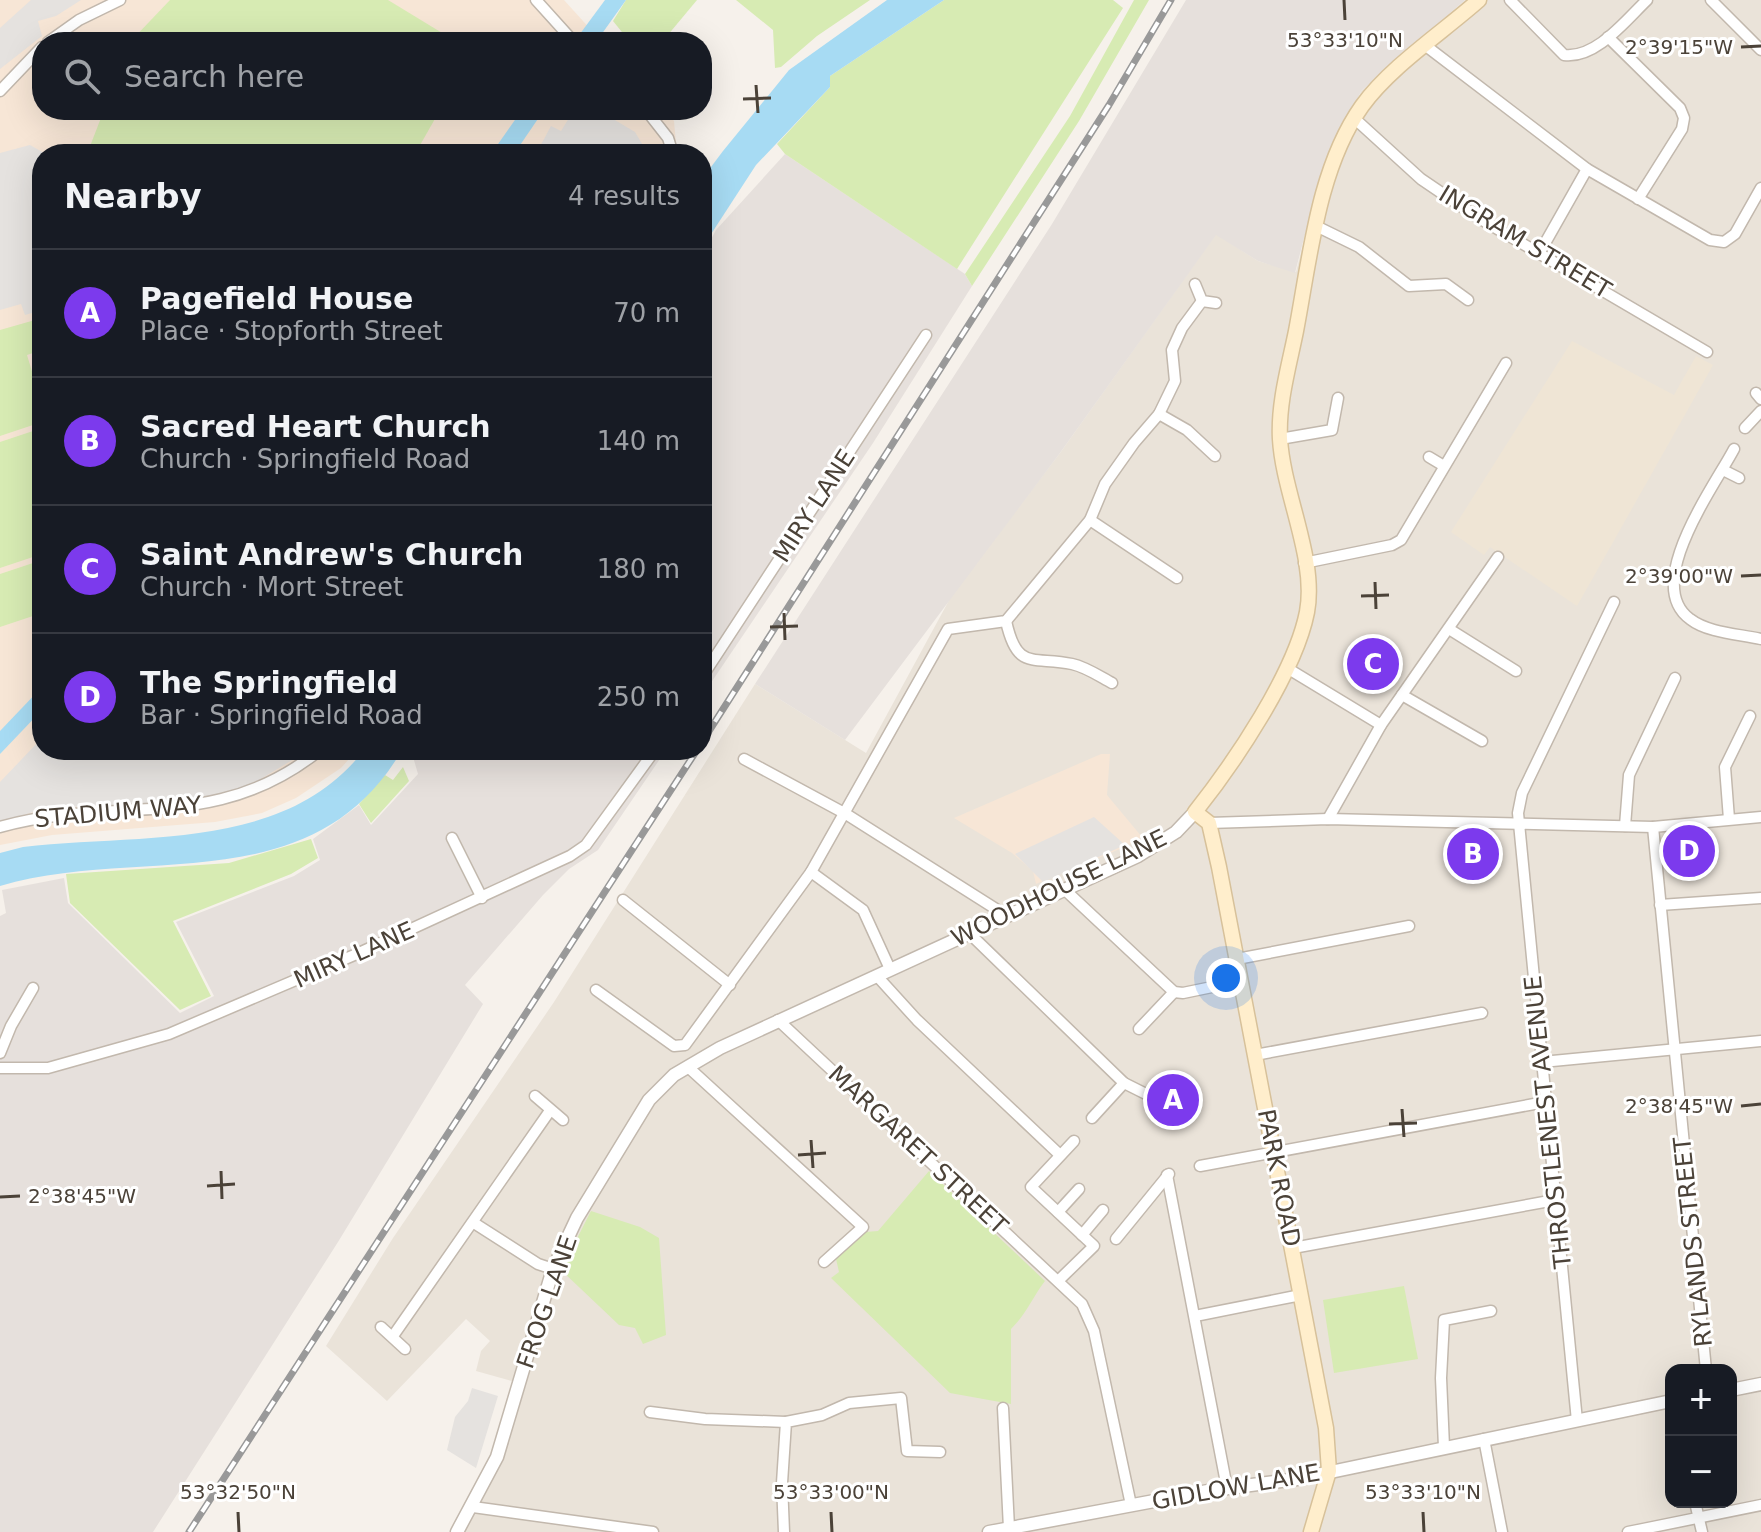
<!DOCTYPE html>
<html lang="en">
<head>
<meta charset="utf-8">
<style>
  :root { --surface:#171b24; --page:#242831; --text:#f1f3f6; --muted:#9ea1a6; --line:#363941; --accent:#7c3aed }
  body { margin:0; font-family:"DejaVu Sans",sans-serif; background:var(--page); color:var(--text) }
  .controls { position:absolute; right:24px; bottom:24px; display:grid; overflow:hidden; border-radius:16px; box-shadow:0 8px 32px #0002 }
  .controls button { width:72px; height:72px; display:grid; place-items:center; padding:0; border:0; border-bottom:2px solid var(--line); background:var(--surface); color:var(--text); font:40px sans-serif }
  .you { position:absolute; left:1226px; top:978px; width:28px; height:28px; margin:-20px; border:6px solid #fff; border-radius:50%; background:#1a73e8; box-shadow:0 0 0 12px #1a73e833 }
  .badge { display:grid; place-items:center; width:52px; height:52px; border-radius:50%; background:var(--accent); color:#fff; font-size:26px; font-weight:700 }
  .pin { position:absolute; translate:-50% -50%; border:4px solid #fff; box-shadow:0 2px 8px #0006 }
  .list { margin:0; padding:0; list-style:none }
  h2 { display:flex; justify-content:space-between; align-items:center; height:104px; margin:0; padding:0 32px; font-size:34px }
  h2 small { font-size:26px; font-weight:400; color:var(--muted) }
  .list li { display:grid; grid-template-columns:52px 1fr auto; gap:24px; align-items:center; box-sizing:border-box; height:128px; padding:0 32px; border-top:2px solid var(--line) }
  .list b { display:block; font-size:30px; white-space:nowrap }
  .list p { margin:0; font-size:26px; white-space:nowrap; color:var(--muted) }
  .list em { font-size:26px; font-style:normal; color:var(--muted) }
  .icon { flex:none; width:44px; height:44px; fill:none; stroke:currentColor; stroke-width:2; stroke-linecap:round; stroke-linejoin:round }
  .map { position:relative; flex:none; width:1761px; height:1532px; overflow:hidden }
  .search { position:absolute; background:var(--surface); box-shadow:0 8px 32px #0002; left:32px; top:32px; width:680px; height:88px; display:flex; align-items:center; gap:20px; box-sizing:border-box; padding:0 28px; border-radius:32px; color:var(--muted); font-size:30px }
  .panel { position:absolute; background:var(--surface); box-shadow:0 8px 32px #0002; left:32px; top:144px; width:680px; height:616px; border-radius:32px }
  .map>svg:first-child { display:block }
</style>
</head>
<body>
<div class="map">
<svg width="1761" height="1532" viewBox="0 0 1761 1532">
  <rect width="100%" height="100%" fill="#f6f1eb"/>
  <!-- residential -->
  <path fill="#eae3d9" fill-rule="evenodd" d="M1465,0H1761V1532H464L500,1456L526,1385L476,1371L481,1351L490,1341L466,1319L387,1401L326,1346L393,1238L554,1002L755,684L866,753L953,593L1060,453L1216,234L1258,261L1296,272L1316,192L1361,91ZM1671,1370H1731V1502H1671Z"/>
  <!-- commercial -->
  <g fill="#f7e6d6">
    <polygon points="0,0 564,0 602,42 42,42 42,110 664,110 674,121 677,154 42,154 42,750 357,750 341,768 296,798 262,813 215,822 52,835 0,845"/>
    <polygon points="1101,754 1110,754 1107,795 1142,837 1127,846 1036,884 1033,871 1012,853 954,818"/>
  </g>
  <!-- industrial -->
  <g fill="#e6e0dc">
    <polygon points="1186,0 1465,0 1361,91 1316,192 1295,273 1258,261 1216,235 1060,453 845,740 755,684 1052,224"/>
    <polygon points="785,154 965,274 972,286 873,443 702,696 702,256 716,230"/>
    <polygon points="411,750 666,750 598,850 569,869 543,895 465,985 483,1004 338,1242 153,1532 0,1532 0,916 6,913 2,890 64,878 68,903 180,1013 214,996 176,922 294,876 320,860 313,839 359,805 371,825 418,774"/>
  </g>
  <!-- education -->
  <polygon fill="#efe5d5" points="1572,341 1674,395 1696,356 1713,365 1577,606 1490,547 1484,555 1451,532"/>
  <!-- green -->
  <g fill="#d7ebb3">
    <polygon points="170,0 388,0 457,42 130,42"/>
    <polygon points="626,0 697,0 662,42 630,42 613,21"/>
    <polygon points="736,0 870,0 817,36 781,67 775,68 773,30"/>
    <polygon points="944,0 1113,0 1123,8 957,269 785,154 777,144 830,87 830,76"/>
    <polygon points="1134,0 1149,0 1079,121 972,286 965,274 1070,116"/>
    <polygon points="104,110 440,110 415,154 87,154"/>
    <polygon points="42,318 42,350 27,355 34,378 42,376 42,422 0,436 0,330"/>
    <polygon points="42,428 42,554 0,568 0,442"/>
    <polygon points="42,560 42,613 0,627 0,574"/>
    <polygon points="403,767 409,781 371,823 359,804 385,775 393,780"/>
    <polygon points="311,839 318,858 291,874 173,921 211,996 180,1010 70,903 66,874 229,863"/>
    <path d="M929,1171L1045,1281C1032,1298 1027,1313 1011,1329V1404L950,1393L831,1278L839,1272L836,1259L865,1232L878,1231Z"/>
    <polygon points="591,1211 640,1227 659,1238 666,1335 643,1344 635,1328 619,1325 561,1270"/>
    <polygon points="1404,1286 1418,1359 1334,1373 1323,1300"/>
  </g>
  <!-- parking -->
  <g fill="#e5e2df">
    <polygon points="31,0 81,0 56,16 38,21 42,36 0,69 0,28"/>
    <polygon points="574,110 598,110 635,132 648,154 536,154 551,126 561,131"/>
    <polygon points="30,145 46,154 42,154 42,310 25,315 21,304 0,310 0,153"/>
    <polygon points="42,738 42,750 309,750 249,786 198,801 47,808 0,822 0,782"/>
    <polygon points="1094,817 1125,845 1043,882 1015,854"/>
    <polygon points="472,1388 498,1396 476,1468 447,1450 455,1417 468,1401"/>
  </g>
  <!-- water -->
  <g fill="#a7dbf3">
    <polygon points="605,0 626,0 596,42 574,42"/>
    <polygon points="887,0 944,0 830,76 830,87 756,165 702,248 702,179 723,151 789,70"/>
    <polygon points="522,110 544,110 514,154 491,154"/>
    <polygon points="42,687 42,710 0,754 0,731"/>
    <path d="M364,750H402C312,904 140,844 0,886V853L23,847C137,833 285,853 364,750Z"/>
  </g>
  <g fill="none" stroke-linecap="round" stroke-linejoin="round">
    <!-- minor casing -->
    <g stroke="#c2b8ad" stroke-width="13">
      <g id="minor">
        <polyline points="536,0 574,42"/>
        <path d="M1510,0L1564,55C1596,59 1626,20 1647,0"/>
        <polyline points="1711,0 1761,50"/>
        <polyline points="1608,37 1680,108 1684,118 1682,129 1638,199"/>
        <polyline points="48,42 79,20 120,0"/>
        <polyline points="1426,46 1587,169 1710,240 1724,242 1735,234 1761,188"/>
        <polyline points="0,91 42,47"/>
        <polyline points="646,110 668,138 673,154"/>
        <polyline points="1354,118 1421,179 1477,217 1707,352"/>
        <polyline points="1316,226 1359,247 1409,286 1446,284 1468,300"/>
        <polyline points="1540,252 1587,169"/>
        <polyline points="1195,284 1202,301 1216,303"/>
        <polyline points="1756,393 1761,399"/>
        <polyline points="1159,414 1187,430 1215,456"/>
        <polyline points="1745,428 1761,411"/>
        <polyline points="1280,439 1332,430 1338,398"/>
        <path d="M1734,449C1714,487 1642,584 1690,619C1708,633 1739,634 1761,639"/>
        <polyline points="1429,457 1444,466"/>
        <polyline points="1723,470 1739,478"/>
        <polyline points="1090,520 1177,578"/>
        <polyline points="1304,563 1392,545 1401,540 1506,363"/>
        <path d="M1006,621C1017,671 1032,656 1072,664C1086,667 1099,676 1112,683"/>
        <polyline points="1449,629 1516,671"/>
        <polyline points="1287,668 1381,725"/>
        <polyline points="702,677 926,335"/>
        <polyline points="1402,695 1482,741"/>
        <polyline points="744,759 846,814 1007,916"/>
        <polyline points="1328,819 1381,725 1498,557"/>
        <polyline points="1729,819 1725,767 1750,716"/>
        <polyline points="1209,823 1328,819 1653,827 1761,817"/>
        <polyline points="1625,826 1629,775 1675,678"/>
        <path d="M0,827C118,794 214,835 320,750"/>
        <polyline points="1653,827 1706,1370"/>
        <polyline points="452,838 482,898"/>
        <polyline points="811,872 863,910 890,969"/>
        <polyline points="1065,890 1174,992 1183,993 1241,981"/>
        <polyline points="623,900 730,985"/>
        <polyline points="1660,905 1761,898"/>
        <polyline points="969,933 1124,1083 1150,1096"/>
        <polyline points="1237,959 1409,926"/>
        <polyline points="877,976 917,1020 1060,1155"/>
        <polyline points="596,990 674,1046 685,1045 811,872 948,629 1006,621 1090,520 1105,484 1134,443 1159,414 1175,381 1172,350 1182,328 1202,301"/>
        <polyline points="778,1020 1082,1304 1094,1331 1131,1505"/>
        <polyline points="1139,1029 1174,992"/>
        <polyline points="0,1053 11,1026 33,988"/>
        <polyline points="1255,1055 1482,1013"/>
        <polyline points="1542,1062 1761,1041"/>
        <polyline points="688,1067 863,1227 824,1262"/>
        <polyline points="0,1068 48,1068 169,1034 359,953 570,856 586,845 655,750"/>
        <polyline points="535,1096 563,1120"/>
        <polyline points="1092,1118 1124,1083"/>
        <polyline points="1200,1166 1545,1102"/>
        <polyline points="1167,1175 1227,1488"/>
        <polyline points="1058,1212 1079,1189"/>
        <polyline points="474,1223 538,1264 553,1269"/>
        <polyline points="1082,1235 1103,1210"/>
        <polyline points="1116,1239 1169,1174"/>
        <polyline points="1293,1248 1555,1200"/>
        <polyline points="1059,1280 1094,1246 1031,1187 1074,1141"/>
        <polyline points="1195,1316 1301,1295"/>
        <polyline points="381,1327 405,1349"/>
        <polyline points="393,1336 549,1112"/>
        <polyline points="1003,1408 1009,1528"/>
        <polyline points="650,1412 705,1419 786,1422"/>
        <polyline points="1577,1421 1518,813 1522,793 1614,602"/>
        <polyline points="1484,1439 1502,1532"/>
        <polyline points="1444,1447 1441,1378 1444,1320 1491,1311"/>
        <polyline points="1695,1502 1702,1532"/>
        <polyline points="473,1507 653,1532"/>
        <polyline points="784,1532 782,1483 786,1422 822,1415 849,1403 901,1398 907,1451 940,1452"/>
        <polyline points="1628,1532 1761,1505"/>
      </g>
    </g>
    <!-- tertiary casing -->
    <g stroke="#c2b8ad" stroke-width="15">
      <g id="tertiary">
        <polyline points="1731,1390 1761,1384"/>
        <polyline points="457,1532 497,1457 553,1269 577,1218 649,1100 674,1075 720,1048 1138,856 1176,832 1195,812"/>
        <polyline points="989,1532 1213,1490 1297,1479 1671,1401"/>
      </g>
    </g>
    <!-- secondary casing -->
    <g stroke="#d7c19a" stroke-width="17">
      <path id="secondary" d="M1311,1532L1329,1471L1326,1428L1219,867L1209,823L1195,812C1234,763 1295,673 1307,612C1317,559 1283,493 1280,439C1278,403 1289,366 1296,331C1310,258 1318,168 1362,106C1390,67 1443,32 1479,0"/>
    </g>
    <!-- minor -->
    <use href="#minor" stroke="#fff" stroke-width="10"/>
    <!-- tertiary -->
    <use href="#tertiary" stroke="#fff" stroke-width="12"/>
    <!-- secondary -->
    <use href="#secondary" stroke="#fec" stroke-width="14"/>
    <!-- rail casing -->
    <g stroke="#999" stroke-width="7">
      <g id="rail">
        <polyline points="702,742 1109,105 1171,0"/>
        <polyline points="189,1532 697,750"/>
      </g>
    </g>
    <!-- rail -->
    <use href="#rail" stroke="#fff" stroke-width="4" stroke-dasharray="12" stroke-linecap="butt"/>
  </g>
  <!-- ticks -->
  <path fill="none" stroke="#4b4238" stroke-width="3" d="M1344,0L1345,20M1741,47L1761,46M756,85L758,113M743,99L771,98M1741,576L1761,575M1375,582L1376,609M1361,596L1389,595M784,613L785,640M770,627L798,626M1741,1106L1761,1104M1402,1109L1404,1137M1389,1124L1417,1123M811,1140L813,1168M798,1155L826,1153M221,1171L222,1199M207,1186L235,1184M0,1197L20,1196M238,1512L239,1532M831,1512L832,1532M1423,1512L1424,1532"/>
  <g text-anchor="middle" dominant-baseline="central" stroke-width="6" stroke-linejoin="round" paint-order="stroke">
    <!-- street labels -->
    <g font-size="24" fill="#4b4238" stroke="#fff">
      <text transform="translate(1525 242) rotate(31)">INGRAM STREET</text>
      <text transform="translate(814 506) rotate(-57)">MIRY LANE</text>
      <text transform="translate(118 812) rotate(-5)">STADIUM WAY</text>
      <text transform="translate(1059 888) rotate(-26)">WOODHOUSE LANE</text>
      <text transform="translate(354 955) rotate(-24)">MIRY LANE</text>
      <text transform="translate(1548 1122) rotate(-96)">THROSTLENEST AVENUE</text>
      <text transform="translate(918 1150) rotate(43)">MARGARET STREET</text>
      <text transform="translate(1279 1178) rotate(79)">PARK ROAD</text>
      <text transform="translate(1693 1242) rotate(-96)">RYLANDS STREET</text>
      <text transform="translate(547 1302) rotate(-71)">FROG LANE</text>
      <text transform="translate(1236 1487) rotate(-10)">GIDLOW LANE</text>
    </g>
  </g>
  <g font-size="20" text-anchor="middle" fill="#4b4238" stroke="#fff" stroke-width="6" stroke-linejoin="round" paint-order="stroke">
    <text x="1345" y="47">53°33'10"N</text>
    <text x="1679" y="54">2°39'15"W</text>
    <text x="1679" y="583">2°39'00"W</text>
    <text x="1679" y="1113">2°38'45"W</text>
    <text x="82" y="1203">2°38'45"W</text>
    <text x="238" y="1499">53°32'50"N</text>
    <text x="831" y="1499">53°33'00"N</text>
    <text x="1423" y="1499">53°33'10"N</text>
  </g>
</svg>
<div class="controls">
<button>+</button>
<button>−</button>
</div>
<div class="you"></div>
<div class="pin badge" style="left:1173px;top:1100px">A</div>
<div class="pin badge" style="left:1473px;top:854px">B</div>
<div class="pin badge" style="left:1373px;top:664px">C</div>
<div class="pin badge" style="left:1689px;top:851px">D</div>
<div class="search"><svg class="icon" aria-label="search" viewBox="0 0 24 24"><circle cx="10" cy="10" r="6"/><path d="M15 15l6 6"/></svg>Search here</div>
<section class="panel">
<h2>Nearby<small>4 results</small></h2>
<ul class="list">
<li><span class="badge">A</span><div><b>Pagefield House</b><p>Place · Stopforth Street</p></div><em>70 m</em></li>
<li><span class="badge">B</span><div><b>Sacred Heart Church</b><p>Church · Springfield Road</p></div><em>140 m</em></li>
<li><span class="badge">C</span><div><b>Saint Andrew's Church</b><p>Church · Mort Street</p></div><em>180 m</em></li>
<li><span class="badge">D</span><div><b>The Springfield</b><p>Bar · Springfield Road</p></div><em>250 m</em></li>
</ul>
</section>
</div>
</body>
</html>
